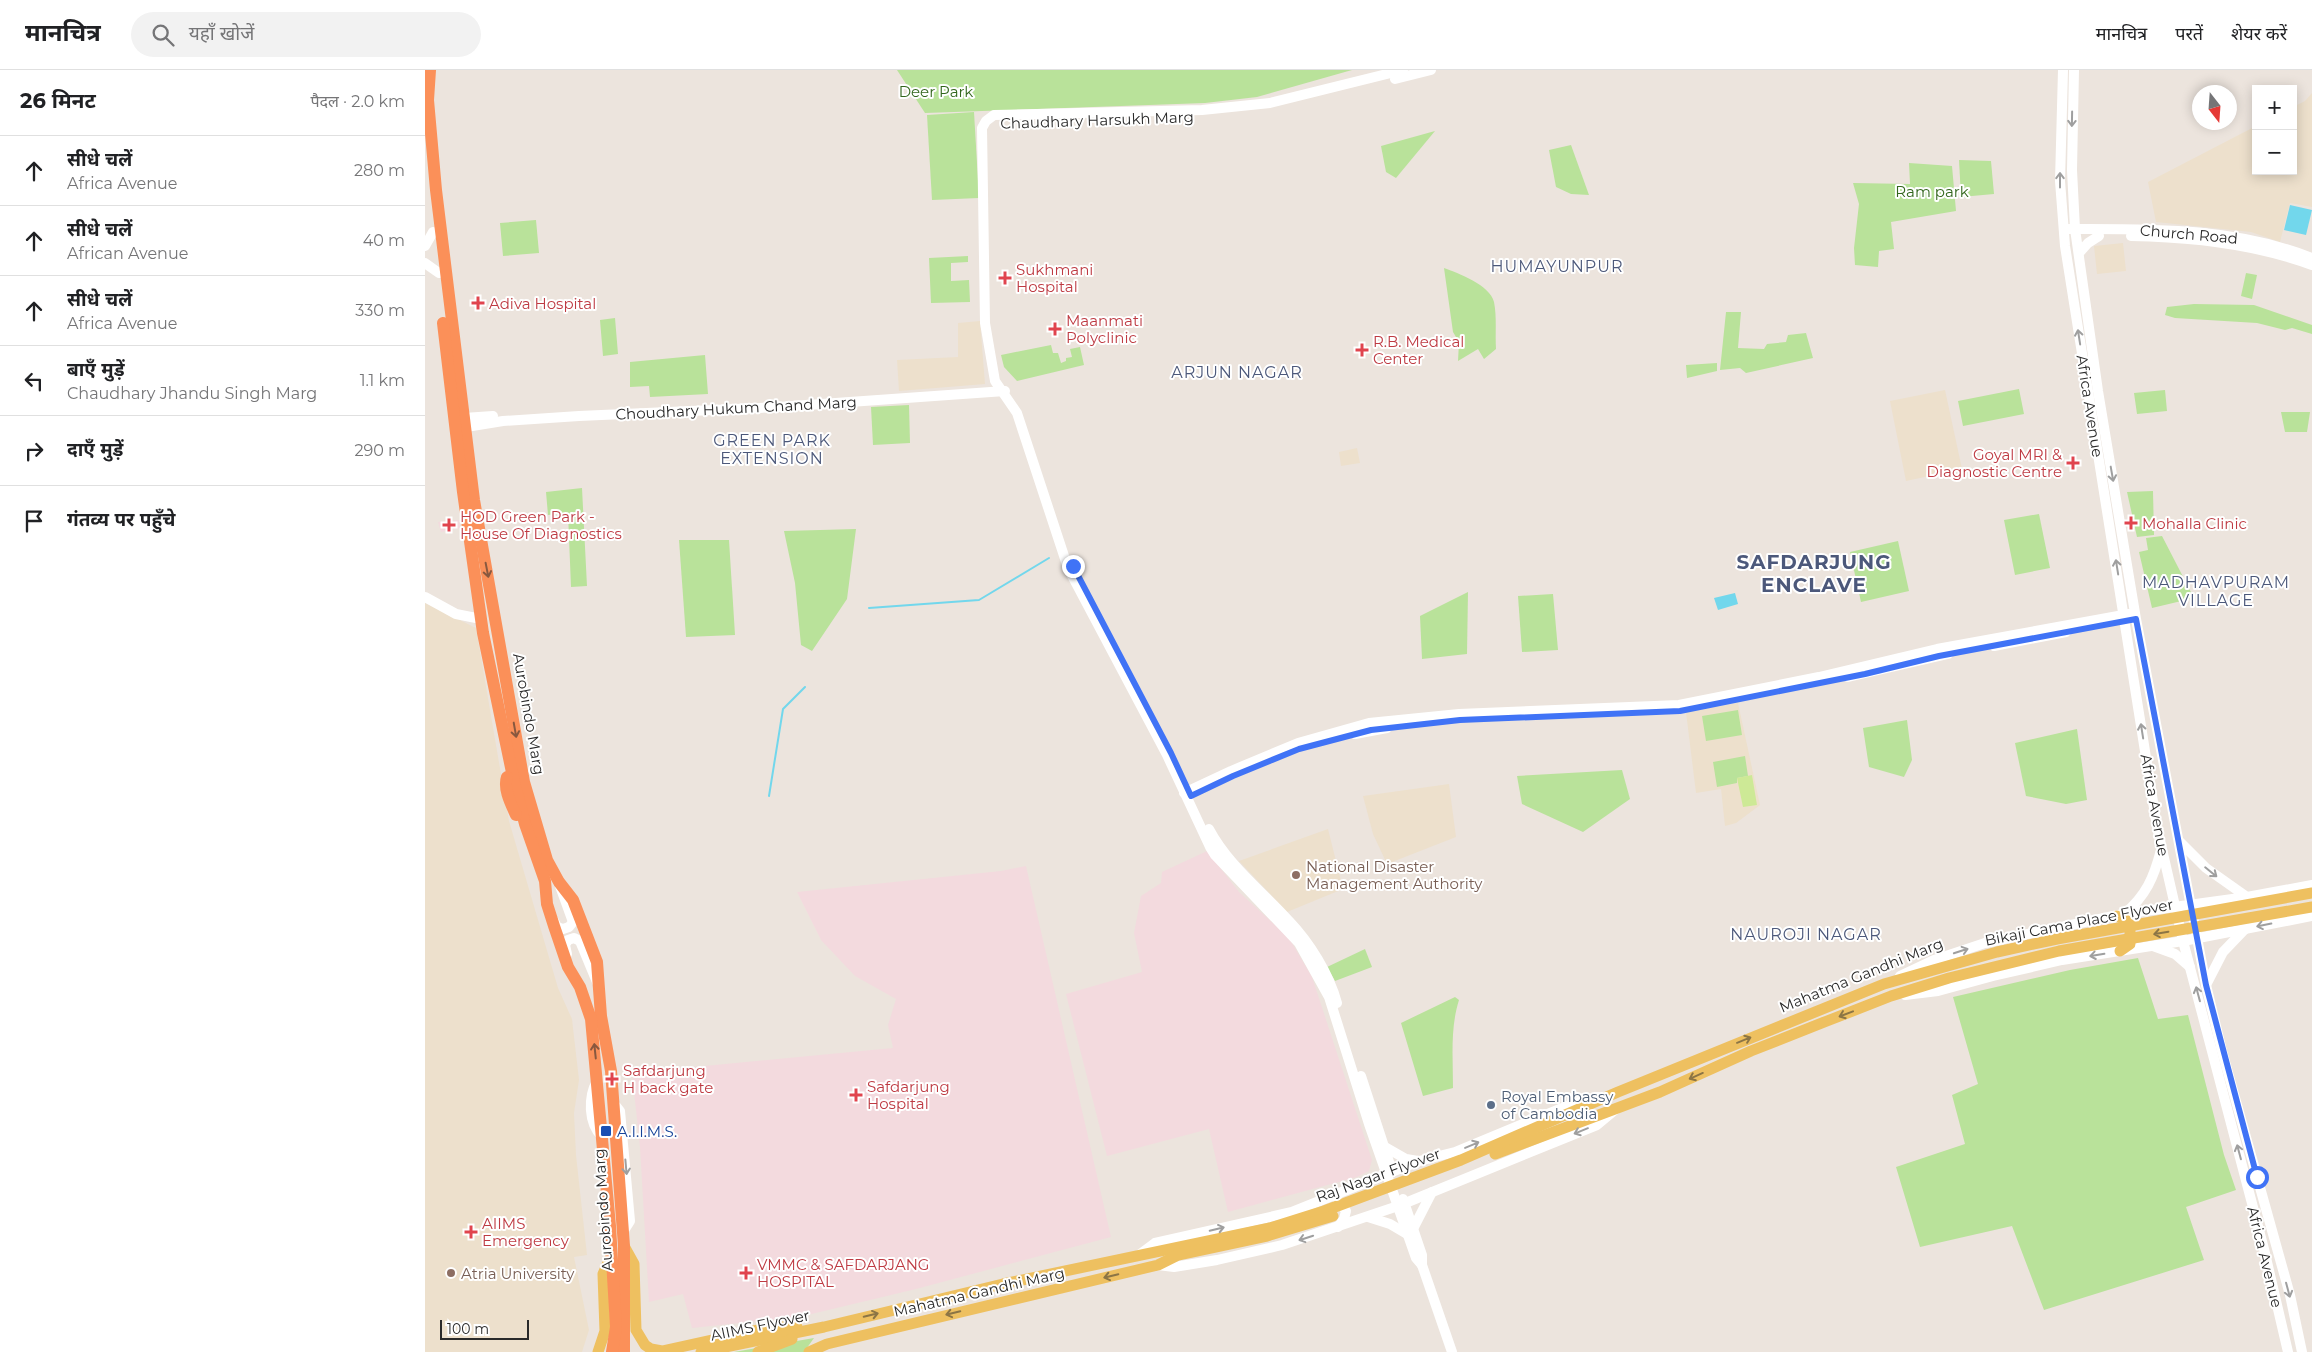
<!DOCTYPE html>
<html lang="hi">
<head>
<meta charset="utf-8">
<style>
  :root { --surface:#fff; --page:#f2f2f2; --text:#202124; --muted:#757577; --line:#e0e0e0 }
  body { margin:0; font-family:Montserrat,"Noto Sans Devanagari",sans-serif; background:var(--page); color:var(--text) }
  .controls { position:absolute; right:15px; top:15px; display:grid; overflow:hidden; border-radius:0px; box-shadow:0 2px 12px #0003 }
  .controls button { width:45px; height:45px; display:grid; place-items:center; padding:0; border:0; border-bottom:1px solid var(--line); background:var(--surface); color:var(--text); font:25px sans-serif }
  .compass { position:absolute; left:1767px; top:15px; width:45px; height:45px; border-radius:50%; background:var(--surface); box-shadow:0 2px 12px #0003; rotate:163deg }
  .scale { position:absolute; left:15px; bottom:12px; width:89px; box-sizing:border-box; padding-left:5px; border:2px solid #2a2a2a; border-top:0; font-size:14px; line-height:18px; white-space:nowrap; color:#2a2a2a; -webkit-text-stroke:4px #fff; paint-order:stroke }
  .stop { position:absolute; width:15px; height:15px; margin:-11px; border:4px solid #4073f6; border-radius:50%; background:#fff }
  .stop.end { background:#4073f6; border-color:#fff; box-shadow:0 1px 5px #0008 }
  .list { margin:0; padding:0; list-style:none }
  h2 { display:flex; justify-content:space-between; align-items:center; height:65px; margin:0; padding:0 20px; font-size:21px }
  h2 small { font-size:16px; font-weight:400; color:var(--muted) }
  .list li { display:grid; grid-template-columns:32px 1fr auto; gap:15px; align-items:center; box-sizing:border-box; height:70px; padding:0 20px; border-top:1px solid var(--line) }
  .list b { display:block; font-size:19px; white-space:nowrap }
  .list p { margin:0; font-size:16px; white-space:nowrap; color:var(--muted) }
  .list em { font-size:16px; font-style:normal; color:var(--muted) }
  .icon { flex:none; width:28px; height:28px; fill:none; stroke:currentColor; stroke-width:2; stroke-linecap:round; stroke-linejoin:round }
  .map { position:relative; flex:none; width:1887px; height:1282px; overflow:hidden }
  header { display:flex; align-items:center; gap:30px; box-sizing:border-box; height:70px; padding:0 25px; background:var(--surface); border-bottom:1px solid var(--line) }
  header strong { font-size:24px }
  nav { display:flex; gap:28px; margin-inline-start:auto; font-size:18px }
  .search { width:350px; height:45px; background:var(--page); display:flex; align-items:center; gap:12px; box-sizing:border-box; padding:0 18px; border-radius:28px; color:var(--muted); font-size:19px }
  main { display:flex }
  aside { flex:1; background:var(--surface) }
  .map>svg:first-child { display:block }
</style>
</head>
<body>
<header>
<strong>मानचित्र</strong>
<div class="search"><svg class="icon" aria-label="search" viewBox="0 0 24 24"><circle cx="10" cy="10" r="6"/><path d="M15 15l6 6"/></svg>यहाँ खोजें</div>
<nav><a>मानचित्र</a><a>परतें</a><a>शेयर करें</a></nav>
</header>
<main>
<aside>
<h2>26 मिनट<small>पैदल · 2.0 km</small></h2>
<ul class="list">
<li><svg class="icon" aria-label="ahead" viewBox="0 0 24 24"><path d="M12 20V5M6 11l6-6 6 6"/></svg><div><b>सीधे चलें</b><p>Africa Avenue</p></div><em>280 m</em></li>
<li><svg class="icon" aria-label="ahead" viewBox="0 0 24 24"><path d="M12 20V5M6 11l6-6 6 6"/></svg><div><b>सीधे चलें</b><p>African Avenue</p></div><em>40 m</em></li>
<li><svg class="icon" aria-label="ahead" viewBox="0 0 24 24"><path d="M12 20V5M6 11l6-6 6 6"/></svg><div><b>सीधे चलें</b><p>Africa Avenue</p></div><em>330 m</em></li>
<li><svg class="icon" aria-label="left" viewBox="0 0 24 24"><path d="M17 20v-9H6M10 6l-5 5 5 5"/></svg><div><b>बाएँ मुड़ें</b><p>Chaudhary Jhandu Singh Marg</p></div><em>1.1 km</em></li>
<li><svg class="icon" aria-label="right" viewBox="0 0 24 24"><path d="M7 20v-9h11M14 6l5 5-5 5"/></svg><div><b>दाएँ मुड़ें</b></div><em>290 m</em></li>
<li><svg class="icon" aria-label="arrive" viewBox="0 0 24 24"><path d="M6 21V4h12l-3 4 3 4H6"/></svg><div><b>गंतव्य पर पहुँचे</b></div></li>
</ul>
</aside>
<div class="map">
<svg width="1887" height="1282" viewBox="0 0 1887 1282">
  <rect width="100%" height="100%" fill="#ece4dd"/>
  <!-- education -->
  <g fill="#ede0cc">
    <polygon points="1887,23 1887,137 1865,133 1855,172 1826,162 1731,152 1723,112 1831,56 1831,101 1868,101 1868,37 1880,31"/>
    <polygon points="1698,173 1701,201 1672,204 1669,176"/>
    <polygon points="555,251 560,314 474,321 472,290 533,287 533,253"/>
    <polygon points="1520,320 1537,399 1481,411 1465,331"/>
    <polygon points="932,378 935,393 916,396 914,382"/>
    <polygon points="0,533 51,558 84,751 133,918 147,949 154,1010 149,1043 151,1085 162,1185 149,1187 164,1260 157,1282 0,1282"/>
    <polygon points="1313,633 1335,735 1311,753 1300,756 1296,719 1271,723 1261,642"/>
    <polygon points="1024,714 1031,767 962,794 948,764 938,726"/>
    <polygon points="903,759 918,819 862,842 814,791"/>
  </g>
  <!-- medical -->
  <g fill="#f3dade">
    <polygon points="34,450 35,458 16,462 13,452"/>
    <polygon points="782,781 814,822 864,868 887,907 947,1090 944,1101 932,1107 803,1142 784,1059 682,1086 641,924 717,902 709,863 716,826 736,813 737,802"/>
    <polygon points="601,796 686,1167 491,1219 374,1247 267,1258 258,1224 224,1232 215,1077 207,1003 468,978 463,955 471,929 430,906 396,870 372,822 576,801"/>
  </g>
  <!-- green -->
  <g fill="#b9e29a">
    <polygon points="472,0 927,0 832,27 780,33 500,43"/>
    <polygon points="549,42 554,128 507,130 502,45"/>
    <polygon points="1010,61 971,108 961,102 956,76"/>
    <polygon points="1146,75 1164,125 1146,124 1131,117 1124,80"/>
    <polygon points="1534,90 1566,91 1569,124 1536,127"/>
    <polygon points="1484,93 1527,96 1531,141 1466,152 1469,179 1454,181 1453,197 1430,195 1429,178 1434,134 1428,113 1485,114"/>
    <polygon points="111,150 114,183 78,186 75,153"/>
    <polygon points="543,186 543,192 526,193 526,211 544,210 545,232 506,233 504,188"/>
    <path d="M1019,198C1033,203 1065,215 1069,232C1072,247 1070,264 1071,279L1059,289L1053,279L1033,291L1034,272L1028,262Z"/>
    <polygon points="1821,203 1832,205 1827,229 1816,226"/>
    <polygon points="1769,234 1829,235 1887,255 1887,264 1867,258 1860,260 1832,253 1750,248 1740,245 1742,237"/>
    <polygon points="1301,242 1316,242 1313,278 1339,279 1342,274 1361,272 1363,265 1381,263 1388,288 1321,303 1315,298 1295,300"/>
    <polygon points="190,248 193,284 178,286 175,250"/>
    <polygon points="626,275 628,283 633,283 636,293 641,291 641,288 647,287 645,279 655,277 659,295 592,311 579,297 576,285"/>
    <polygon points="280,285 283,324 225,327 224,316 205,317 205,292"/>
    <polygon points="1292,293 1292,301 1262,308 1261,295"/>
    <polygon points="1594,319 1599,344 1538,356 1533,331"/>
    <polygon points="1740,320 1742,341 1712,344 1709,323"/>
    <polygon points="484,335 485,373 448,375 446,337"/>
    <polygon points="1856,342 1885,342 1882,362 1860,362"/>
    <polygon points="157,418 162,516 146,517 143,443 123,445 121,422"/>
    <polygon points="1728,421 1729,465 1712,467 1702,422"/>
    <polygon points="1614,444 1625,498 1590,505 1579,450"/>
    <polygon points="431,459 422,529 387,581 376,575 370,513 359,461"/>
    <polygon points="1737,466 1769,528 1727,538 1714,482 1723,480 1721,468"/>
    <polygon points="254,470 304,470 310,565 261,567"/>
    <polygon points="1473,471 1484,521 1436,532 1425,482"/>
    <polygon points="1043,522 1042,584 997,589 995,546"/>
    <polygon points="1128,524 1133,580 1097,582 1093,526"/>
    <polygon points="1313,640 1317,665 1281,671 1277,646"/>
    <polygon points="1482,650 1487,690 1479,707 1444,697 1438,658"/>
    <polygon points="1652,659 1662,730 1641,734 1601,726 1590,673"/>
    <polygon points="1320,686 1323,706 1312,708 1312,713 1292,717 1288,692"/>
    <polygon points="1197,700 1205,729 1158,762 1097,734 1092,706"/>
    <polygon points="940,879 947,897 910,911 902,897"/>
    <polygon points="1713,888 1733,949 1763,945 1799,1085 1811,1120 1761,1137 1779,1190 1619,1240 1587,1156 1495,1177 1471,1097 1540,1074 1527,1025 1553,1014 1528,927 1645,900"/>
    <path d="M1030,927L1034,930C1025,958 1028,989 1028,1018L998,1026L976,953Z"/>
    <polygon points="389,1268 379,1282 309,1282"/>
  </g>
  <!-- pitch -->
  <polygon fill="#cde996" points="1327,705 1332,735 1318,737 1312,708"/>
  <!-- water -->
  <g fill="#72d7ec">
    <polygon points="1865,135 1887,140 1881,165 1859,160"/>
    <polygon points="1310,523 1313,534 1293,540 1289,528"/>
  </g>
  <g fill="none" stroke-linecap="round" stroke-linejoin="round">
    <!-- stream -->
    <g stroke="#72d7ec" stroke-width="2">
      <polyline points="444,538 554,530 624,488"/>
      <polyline points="344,726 358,639 380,617"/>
    </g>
    <!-- secondary -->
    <g stroke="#fff" stroke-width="10">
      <polyline points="978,0 845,33 777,40 569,45 561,51 557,58 560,253 570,311 592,343 643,498 742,685 785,777 790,785 874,873 904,927 944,1054 991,1188 997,1195"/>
      <polyline points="1638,0 1635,111 1640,176 1732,757 1758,871 1839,1179 1863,1282"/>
      <polyline points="1649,0 1647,100 1650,159 1673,321 1711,549 1781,915 1797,981 1865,1225 1877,1282"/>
      <polyline points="970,9 1006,0"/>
      <path d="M1644,159C1727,159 1808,157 1887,188"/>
      <path d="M1706,166C1767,167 1830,174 1887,195"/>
      <polyline points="0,176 8,162"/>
      <polyline points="1654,183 1663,173 1674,166"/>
      <polyline points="0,193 14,203"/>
      <polyline points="39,348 68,346"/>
      <polyline points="41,357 78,351 154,346 354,337 580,321"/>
      <polyline points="0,527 31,544 56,549"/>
      <polyline points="1569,576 1641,562"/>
      <polyline points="1423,607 1523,584"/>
      <polyline points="930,664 962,658"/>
      <polyline points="759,723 806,701 873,673 944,653 1034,644 1254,635 1394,607 1512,579 1704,544"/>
      <path d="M784,759C803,795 837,821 864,851C885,873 904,904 912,933"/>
      <polyline points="1755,772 1781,798 1822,827"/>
      <path d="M1699,844C1721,826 1729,807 1736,780"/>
      <polyline points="129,851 132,857 138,859 144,857 148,852 135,816"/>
      <polyline points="1728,876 1750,884 1765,897"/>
      <polyline points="142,884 140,875 143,870 149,868 155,871 172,912"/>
      <polyline points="1475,906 1509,890 1560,873 1698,844 1822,827 1887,815"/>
      <polyline points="1781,915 1798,882 1821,858"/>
      <polyline points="1480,925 1513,921 1568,906 1637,890 1758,871 1887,846"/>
      <polyline points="936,1006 967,1101"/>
      <path d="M172,1011C163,1027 163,1053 177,1067"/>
      <polyline points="191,1036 195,1041 205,1151 198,1162"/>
      <polyline points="960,1077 981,1089 993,1091"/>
      <polyline points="912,1129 921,1141 919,1149 913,1157"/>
      <polyline points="978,1129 997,1185 997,1195 1027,1282"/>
      <polyline points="943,1147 965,1154 982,1164"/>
      <polyline points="989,1157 1007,1122"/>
      <polyline points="714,1185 730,1173 867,1142 994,1091 1030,1082 1149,1033 1173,1027"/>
      <polyline points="733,1195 749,1197 792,1190 857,1175 973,1136 1172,1055 1190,1040"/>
    </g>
    <!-- primary -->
    <g stroke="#eec060" stroke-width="11">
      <polyline points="1692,846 1701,850 1705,859 1705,874 1695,881"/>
      <polyline points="1070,1084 1235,1022 1326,981 1402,951 1466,926 1524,908 1634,881 1887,837"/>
      <polyline points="199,1176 209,1194 211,1260 220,1275 226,1279 237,1281 347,1257 372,1257"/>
      <polyline points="173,1282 180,1261 178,1204 186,1186"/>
      <polyline points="276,1282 399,1257 578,1214 845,1158 899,1141 1036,1090 1193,1022 1459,914 1572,882 1632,869 1887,823"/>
      <polyline points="333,1282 367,1269"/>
      <polyline points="384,1282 402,1274 733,1195 753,1185 842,1166 908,1146"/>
    </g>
    <!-- highway -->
    <g stroke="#fb9059" stroke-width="12">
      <polyline points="5,0 3,30 11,120 49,430 99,712 122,790 134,812 148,830 172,892 176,946 186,1001 199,1176 199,1282"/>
      <polyline points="18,253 38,422 58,563 89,712 100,754 120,811 122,834 129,856 143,897 155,917 166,949 185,1156 191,1257 187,1282"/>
      <path d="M82,707C78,719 86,734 91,745"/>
    </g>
  </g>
  <!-- one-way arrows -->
  <defs><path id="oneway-shaft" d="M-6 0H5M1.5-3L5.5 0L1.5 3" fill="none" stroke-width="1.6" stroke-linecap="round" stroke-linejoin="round" transform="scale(1.25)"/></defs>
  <g stroke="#9f9f9f">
    <use href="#oneway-shaft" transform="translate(1647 49) rotate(91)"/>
    <use href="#oneway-shaft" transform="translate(1635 110) rotate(-90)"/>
    <use href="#oneway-shaft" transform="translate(1654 267) rotate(-99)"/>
    <use href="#oneway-shaft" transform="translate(1687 404) rotate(80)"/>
    <use href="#oneway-shaft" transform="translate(1692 497) rotate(-99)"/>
    <use href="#oneway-shaft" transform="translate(1717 661) rotate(-99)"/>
    <use href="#oneway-shaft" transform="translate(1786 802) rotate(39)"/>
    <use href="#oneway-shaft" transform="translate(1839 855) rotate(169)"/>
    <use href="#oneway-shaft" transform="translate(1536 881) rotate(-18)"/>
    <use href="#oneway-shaft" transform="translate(1672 885) rotate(171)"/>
    <use href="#oneway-shaft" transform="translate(1773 924) rotate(-105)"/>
    <use href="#oneway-shaft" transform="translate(1156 1061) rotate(158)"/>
    <use href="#oneway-shaft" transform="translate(1047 1075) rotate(-23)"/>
    <use href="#oneway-shaft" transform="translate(1814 1082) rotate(-105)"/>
    <use href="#oneway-shaft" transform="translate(201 1097) rotate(85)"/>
    <use href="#oneway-shaft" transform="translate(792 1159) rotate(-13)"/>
    <use href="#oneway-shaft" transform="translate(881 1168) rotate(162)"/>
    <use href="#oneway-shaft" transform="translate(1863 1220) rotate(75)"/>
  </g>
  <g stroke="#88583f">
    <use href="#oneway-shaft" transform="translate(62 500) rotate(79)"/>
    <use href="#oneway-shaft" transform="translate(90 660) rotate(80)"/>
    <use href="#oneway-shaft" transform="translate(170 981) rotate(-96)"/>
  </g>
  <g stroke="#8c7545">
    <use href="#oneway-shaft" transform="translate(1736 863) rotate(170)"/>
    <use href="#oneway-shaft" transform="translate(1421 944) rotate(159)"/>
    <use href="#oneway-shaft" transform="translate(1319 970) rotate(-22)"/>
    <use href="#oneway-shaft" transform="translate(1271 1006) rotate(156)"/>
    <use href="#oneway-shaft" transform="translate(686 1206) rotate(167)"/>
    <use href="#oneway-shaft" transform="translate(528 1243) rotate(166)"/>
    <use href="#oneway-shaft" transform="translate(446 1245) rotate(-13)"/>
  </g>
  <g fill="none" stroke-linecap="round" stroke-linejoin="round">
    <!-- route -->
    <polyline stroke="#4073f6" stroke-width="6" points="648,496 746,683 766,726 808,706 874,679 946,660 1035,650 1255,641 1440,604 1514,586 1711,549 1781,915 1832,1107"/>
  </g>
  <!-- markers -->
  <g fill="#e0444e" stroke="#fff" stroke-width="2">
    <path d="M577.5 200.5h5v5h5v5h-5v5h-5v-5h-5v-5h5z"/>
    <path d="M50.5 225.5h5v5h5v5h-5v5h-5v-5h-5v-5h5z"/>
    <path d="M627.5 251.5h5v5h5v5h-5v5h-5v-5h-5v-5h5z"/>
    <path d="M934.5 272.5h5v5h5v5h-5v5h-5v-5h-5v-5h5z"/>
    <path d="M1645.5 385.5h5v5h5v5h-5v5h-5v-5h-5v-5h5z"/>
    <path d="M1703.5 445.5h5v5h5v5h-5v5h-5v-5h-5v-5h5z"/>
    <path d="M21.5 447.5h5v5h5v5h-5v5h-5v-5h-5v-5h5z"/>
    <path d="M184.5 1001.5h5v5h5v5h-5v5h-5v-5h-5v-5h5z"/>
    <path d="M428.5 1017.5h5v5h5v5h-5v5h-5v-5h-5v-5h5z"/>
    <path d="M43.5 1154.5h5v5h5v5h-5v5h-5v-5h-5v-5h5z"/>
    <path d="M318.5 1195.5h5v5h5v5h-5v5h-5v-5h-5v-5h5z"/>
  </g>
  <g fill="#8d6e63" stroke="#fff" stroke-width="2">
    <circle cx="871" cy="805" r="5"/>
    <circle cx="26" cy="1203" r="5"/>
  </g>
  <circle fill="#5c6f8a" stroke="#fff" stroke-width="2" cx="1066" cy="1035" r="5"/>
  <rect fill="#1a4fb4" stroke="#fff" stroke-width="2" x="175" y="1055" width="12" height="12" rx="2.5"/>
  <g text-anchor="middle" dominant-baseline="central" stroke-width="4" stroke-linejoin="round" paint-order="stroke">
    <!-- park labels -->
    <g font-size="15" fill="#32661c" stroke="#fff">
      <text x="511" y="21">Deer Park</text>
      <text x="1507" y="121">Ram park</text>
    </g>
    <!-- street labels -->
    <g font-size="15" fill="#2a2a2a" stroke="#fff">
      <text transform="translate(672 50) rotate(-2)">Chaudhary Harsukh Marg</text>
      <text transform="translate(1764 164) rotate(5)">Church Road</text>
      <text transform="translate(1665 336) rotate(81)">Africa Avenue</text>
      <text transform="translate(311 338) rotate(-3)">Choudhary Hukum Chand Marg</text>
      <text transform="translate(104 644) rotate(80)">Aurobindo Marg</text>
      <text transform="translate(1730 735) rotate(80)">Africa Avenue</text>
      <text transform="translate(1654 852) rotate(-11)">Bikaji Cama Place Flyover</text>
      <text transform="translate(1436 905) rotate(-22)">Mahatma Gandhi Marg</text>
      <text transform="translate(953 1105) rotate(-20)">Raj Nagar Flyover</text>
      <text transform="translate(178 1140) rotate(-94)">Aurobindo Marg</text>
      <text transform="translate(1840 1187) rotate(76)">Africa Avenue</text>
      <text transform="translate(554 1222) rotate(-13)">Mahatma Gandhi Marg</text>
      <text transform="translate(335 1255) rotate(-12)">AIIMS Flyover</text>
    </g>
    <!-- health labels -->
    <g font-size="15" fill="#be3a42" stroke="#fff" text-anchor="start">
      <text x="591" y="199">Sukhmani<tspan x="591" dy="17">Hospital</tspan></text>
      <text x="64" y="233">Adiva Hospital</text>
      <text x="641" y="250">Maanmati<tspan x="641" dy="17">Polyclinic</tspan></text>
      <text x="948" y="271">R.B. Medical<tspan x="948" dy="17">Center</tspan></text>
      <text x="1637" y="384" text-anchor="end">Goyal MRI &amp;<tspan x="1637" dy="17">Diagnostic Centre</tspan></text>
      <text x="35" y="446">HOD Green Park -<tspan x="35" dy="17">House Of Diagnostics</tspan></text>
      <text x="1717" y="453">Mohalla Clinic</text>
      <text x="198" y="1000">Safdarjung<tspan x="198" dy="17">H back gate</tspan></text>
      <text x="442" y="1016">Safdarjung<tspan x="442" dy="17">Hospital</tspan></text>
      <text x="57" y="1153">AIIMS<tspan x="57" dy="17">Emergency</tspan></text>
      <text x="332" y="1194">VMMC &amp; SAFDARJANG<tspan x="332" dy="17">HOSPITAL</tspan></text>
    </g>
    <!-- education labels -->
    <g font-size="15" fill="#785e54" stroke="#fff" text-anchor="start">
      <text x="881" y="796">National Disaster<tspan x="881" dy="17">Management Authority</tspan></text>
      <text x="36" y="1203">Atria University</text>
    </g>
    <!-- service labels -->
    <g font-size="15" fill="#4e5e75" stroke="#fff" text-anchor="start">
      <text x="1076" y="1026">Royal Embassy<tspan x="1076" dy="17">of Cambodia</tspan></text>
    </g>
    <!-- transit labels -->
    <g font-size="15" fill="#164399" stroke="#fff" text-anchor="start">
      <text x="192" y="1061">A.I.I.M.S.</text>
    </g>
    <!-- neighbourhood labels -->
    <g font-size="16" letter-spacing="1" fill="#4c587a" stroke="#fff">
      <text x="1132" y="196">HUMAYUNPUR</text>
      <text x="812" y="302">ARJUN NAGAR</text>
      <text x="347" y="370">GREEN PARK<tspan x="347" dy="18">EXTENSION</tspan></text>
      <text x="1791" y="512">MADHAVPURAM<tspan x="1791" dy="18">VILLAGE</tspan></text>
      <text x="1381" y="864">NAUROJI NAGAR</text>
    </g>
    <!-- district labels -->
    <g font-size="20" font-weight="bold" letter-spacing="1" fill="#4c587a" stroke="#fff">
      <text x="1389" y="492">SAFDARJUNG<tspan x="1389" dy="23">ENCLAVE</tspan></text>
    </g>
  </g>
</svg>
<div class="controls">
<button>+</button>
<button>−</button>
</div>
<svg class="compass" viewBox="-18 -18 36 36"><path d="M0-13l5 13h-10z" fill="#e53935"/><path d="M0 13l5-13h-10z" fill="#757577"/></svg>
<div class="scale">100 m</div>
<div class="stop" style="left:1832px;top:1107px"></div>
<div class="stop end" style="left:648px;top:496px"></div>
</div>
</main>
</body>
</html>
